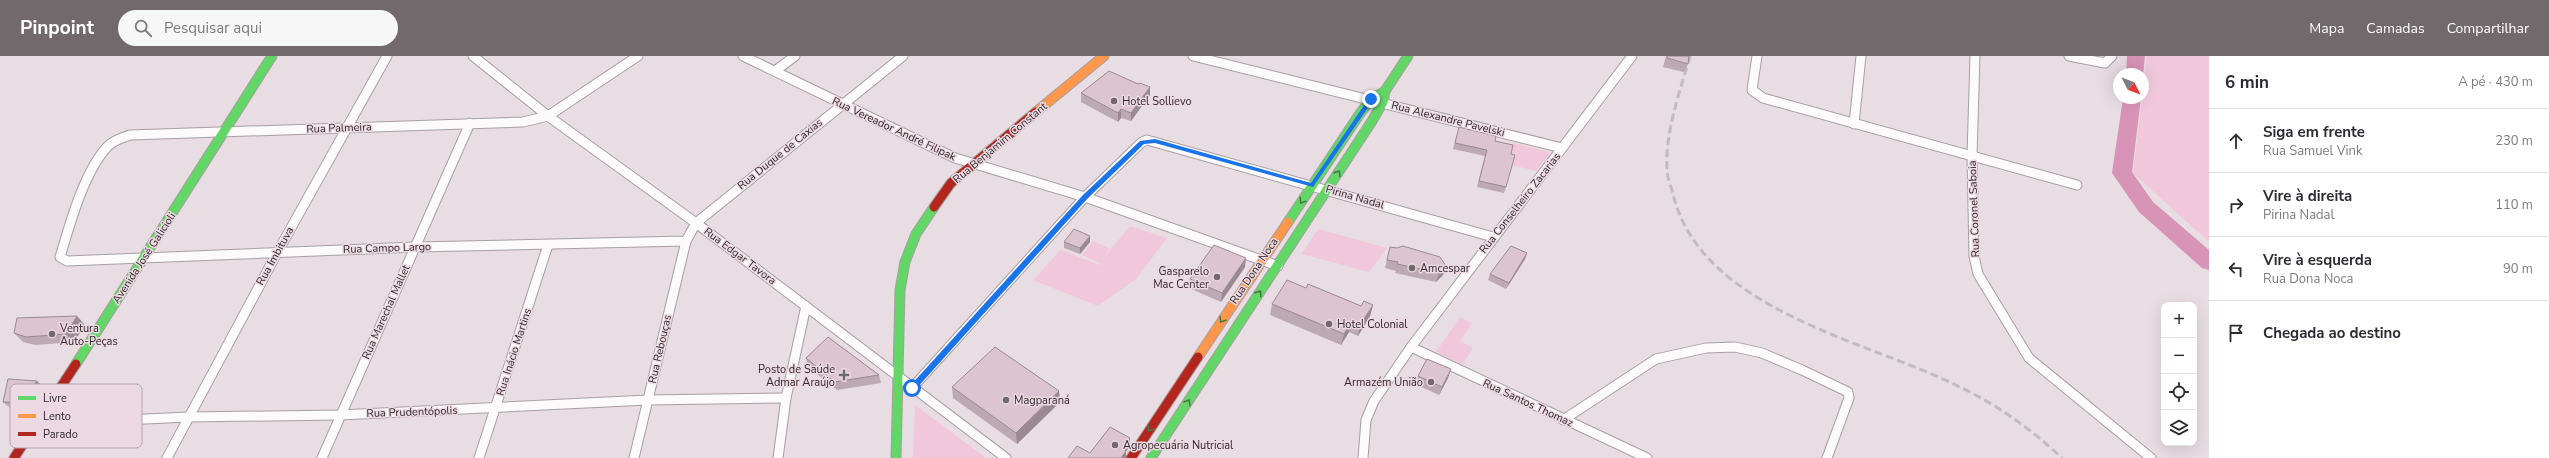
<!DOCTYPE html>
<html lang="pt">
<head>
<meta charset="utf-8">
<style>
  :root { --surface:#fff; --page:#f7f7f7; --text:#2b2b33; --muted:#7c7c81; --line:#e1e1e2; --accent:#71696c }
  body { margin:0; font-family:"Nunito Sans",sans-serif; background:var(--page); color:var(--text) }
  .controls { position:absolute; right:12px; bottom:12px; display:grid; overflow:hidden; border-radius:8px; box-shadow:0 4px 16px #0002 }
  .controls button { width:36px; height:36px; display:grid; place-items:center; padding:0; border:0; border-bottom:1px solid var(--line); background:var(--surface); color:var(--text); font:20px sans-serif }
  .compass { position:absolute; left:2113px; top:12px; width:36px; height:36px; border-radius:50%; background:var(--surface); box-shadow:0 4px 16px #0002; rotate:132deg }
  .stop { position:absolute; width:12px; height:12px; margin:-9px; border:3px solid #1a73e8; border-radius:50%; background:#fff }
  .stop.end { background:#1a73e8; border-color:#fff; box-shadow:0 1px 4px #0008 }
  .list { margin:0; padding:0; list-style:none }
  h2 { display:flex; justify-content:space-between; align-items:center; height:52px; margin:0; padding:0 16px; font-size:17px }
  h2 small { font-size:13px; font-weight:400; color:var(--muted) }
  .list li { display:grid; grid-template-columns:26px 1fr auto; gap:12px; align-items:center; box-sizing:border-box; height:64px; padding:0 16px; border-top:1px solid var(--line) }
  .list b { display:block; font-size:15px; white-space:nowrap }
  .list p { margin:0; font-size:13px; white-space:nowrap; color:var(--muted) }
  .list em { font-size:13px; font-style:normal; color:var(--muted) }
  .icon { flex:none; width:22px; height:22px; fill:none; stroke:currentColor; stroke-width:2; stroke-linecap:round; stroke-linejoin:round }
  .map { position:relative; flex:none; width:2209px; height:402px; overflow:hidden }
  header { display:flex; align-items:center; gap:24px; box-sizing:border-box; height:56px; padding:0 20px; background:var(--accent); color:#fff }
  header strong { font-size:19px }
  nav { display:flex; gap:22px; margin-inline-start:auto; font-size:14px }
  .search { width:280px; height:36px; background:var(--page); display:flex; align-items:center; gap:10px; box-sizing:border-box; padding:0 14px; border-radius:22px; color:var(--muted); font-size:15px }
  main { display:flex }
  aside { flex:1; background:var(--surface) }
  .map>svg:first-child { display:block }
</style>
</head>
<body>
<header>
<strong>Pinpoint</strong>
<div class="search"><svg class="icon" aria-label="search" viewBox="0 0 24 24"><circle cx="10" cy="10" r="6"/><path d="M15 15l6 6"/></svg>Pesquisar aqui</div>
<nav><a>Mapa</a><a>Camadas</a><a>Compartilhar</a></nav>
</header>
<main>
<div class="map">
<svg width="2209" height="402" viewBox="0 0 2209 402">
  <rect width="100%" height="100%" fill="#e8dde2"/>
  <!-- green -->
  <g fill="#f1c7db">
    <polygon points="2147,0 2209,0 2209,186 2133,117"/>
    <polygon points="1513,87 1548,96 1549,99 1536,115 1511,109 1509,104"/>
    <polygon points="1130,170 1167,182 1136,223 1098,250 1033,224 1061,194 1115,215 1099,208"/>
    <polygon points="1318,173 1387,192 1369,216 1302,198"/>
    <polygon points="1093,185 1110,193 1099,207 1082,199"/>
    <polygon points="1460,261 1472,267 1460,285 1473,292 1462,309 1436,296"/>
    <polygon points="915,349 986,402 913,402"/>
  </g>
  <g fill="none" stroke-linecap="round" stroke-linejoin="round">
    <!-- river -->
    <g fill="#d894b7" fill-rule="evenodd">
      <polygon points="2127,0 2145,0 2143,20 2126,18"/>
      <polygon points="2123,42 2141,42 2132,116 2153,146 2209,194 2209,214 2202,212 2139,156 2112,117"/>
    </g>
    <!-- street casing -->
    <g stroke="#a79fa2" stroke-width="11">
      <g id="street">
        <polyline points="473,0 548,60 696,167 1006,402"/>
        <path d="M638,0L548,60L523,66L130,79C122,82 114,84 108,90C84,115 70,168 60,201L67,205L416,191L686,185L696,167L903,0"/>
        <polyline points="743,0 955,102 1085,141 1278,210"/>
        <polyline points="1193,0 1562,92"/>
        <polyline points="1757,0 1752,34 1763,42 2077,129"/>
        <polyline points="1975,0 1972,100 1974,200 1978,218 2029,302 2151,402"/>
        <polyline points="2069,0 2105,7 2112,0"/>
        <polyline points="775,15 795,0"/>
        <polyline points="1854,68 1861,0"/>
        <polyline points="1411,291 1647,402"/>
        <polyline points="912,332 1085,141 1142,86 1147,84 1493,181"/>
        <polyline points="1563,364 1656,303 1706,292 1735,291 1762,297 1802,314 1848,336 1849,342 1827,402"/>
        <polyline points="39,368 188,361 340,359 648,344 786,342"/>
        <polyline points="167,402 277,197 387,0"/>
        <polyline points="322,402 470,67"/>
        <polyline points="479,402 548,189"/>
        <polyline points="634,402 686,185"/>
        <polyline points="778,402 786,342 806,250"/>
        <polyline points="1363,402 1366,364 1374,345 1411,291 1632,0"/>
      </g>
    </g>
    <!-- fast casing -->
    <g stroke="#a79fa2" stroke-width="11">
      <g id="fast">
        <polyline points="1288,166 1359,59 1371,43 1385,35 1408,0"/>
        <polyline points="76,308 272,0"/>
        <polyline points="896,402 900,234 905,206 916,178 934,151"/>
        <polyline points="1151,402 1372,65 1383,46 1385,35"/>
      </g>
    </g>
    <!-- slow casing -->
    <g stroke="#a79fa2" stroke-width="11">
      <g id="slow">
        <polyline points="1036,56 1104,0"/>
        <polyline points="1198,301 1288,166"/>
      </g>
    </g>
    <!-- jam casing -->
    <g stroke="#a79fa2" stroke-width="11">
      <g id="jam">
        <polyline points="934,151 951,127 1036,56"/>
        <polyline points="14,402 76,308"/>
        <polyline points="1131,402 1198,301"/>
      </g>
    </g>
    <!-- street -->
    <use href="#street" stroke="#fcfafb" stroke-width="9"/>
    <!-- fast -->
    <use href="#fast" stroke="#63d668" stroke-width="9"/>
    <!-- slow -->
    <use href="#slow" stroke="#ff974d" stroke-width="9"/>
    <!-- jam -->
    <use href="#jam" stroke="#b3261e" stroke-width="9"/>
    <!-- rail -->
    <path stroke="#c0bdbe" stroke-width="3" stroke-dasharray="8 4" stroke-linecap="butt" d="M1690,0C1680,36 1665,75 1667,113C1667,122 1671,130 1673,138C1701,255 1870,285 1962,332C1999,350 2032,374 2062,402"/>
  </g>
  <!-- wall -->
  <g fill="#bda9b3">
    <polygon points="1666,0 1689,0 1688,8 1684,16 1663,11"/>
    <polygon points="1138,28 1150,31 1150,39 1131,65 1121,62 1118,66 1081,46 1081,37"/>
    <polygon points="1459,71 1495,85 1511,98 1506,131 1504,137 1477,131 1485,100 1453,93"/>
    <polygon points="1090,180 1090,186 1080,198 1064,192 1064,186"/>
    <polygon points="1390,191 1443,219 1436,226 1395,217 1396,215 1385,212"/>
    <polygon points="1527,197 1525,203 1506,233 1488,224 1490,218"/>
    <polygon points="1245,211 1221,246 1189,232 1190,223"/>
    <polygon points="1306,232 1361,250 1373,249 1370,260 1358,280 1349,276 1341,289 1270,259 1272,248"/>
    <polygon points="85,269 74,286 35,289 23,286 14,277"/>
    <polygon points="806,302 879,319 881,327 837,334 808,311"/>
    <polygon points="1418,320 1448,322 1439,339 1415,328"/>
    <polygon points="37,325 43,331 27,353 10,352 3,346"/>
    <polygon points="952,331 1059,335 1060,346 1017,388 953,342"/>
  </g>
  <!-- shaded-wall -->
  <g fill="#9a8992">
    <polygon points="1150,31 1150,39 1131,65 1131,57"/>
    <polygon points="1121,53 1121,62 1118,66 1118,57"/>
    <polygon points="1090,180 1090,186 1080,198 1080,192"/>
    <polygon points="1527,197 1525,203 1506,233 1509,227"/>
    <polygon points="1246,202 1245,211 1221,246 1222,237"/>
    <polygon points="1446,210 1443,219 1436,226 1439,217"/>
    <polygon points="1373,249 1370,260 1358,280 1360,269"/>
    <polygon points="77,260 85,269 74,286 66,278"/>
    <polygon points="1352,265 1349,276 1341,289 1344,278"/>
    <polygon points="1451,313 1448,322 1439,339 1442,331"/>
    <polygon points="37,325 43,331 27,353 21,347"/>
    <polygon points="1059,335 1060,346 1017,388 1016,377"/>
    <polygon points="1130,382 1130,390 1126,396 1126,402 1121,402 1123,393"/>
  </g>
  <!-- building -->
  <g fill="#dcc4d0" stroke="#9a8992">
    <polygon points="1667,0 1689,0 1688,8 1667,2"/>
    <polygon points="1109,15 1138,28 1140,27 1150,31 1131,57 1121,53 1118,57 1081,37"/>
    <polygon points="1459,71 1496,80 1495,85 1513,89 1511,98 1515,99 1506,131 1479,125 1487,94 1455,87"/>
    <polygon points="1074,173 1090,180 1080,192 1064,186"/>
    <polygon points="1214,189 1246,202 1222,237 1190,223"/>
    <polygon points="1403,190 1440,201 1446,210 1439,217 1397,208 1398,206 1387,204 1390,191 1397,192"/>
    <polygon points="1511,190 1527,197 1509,227 1490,218"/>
    <polygon points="1287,224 1306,232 1308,228 1361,250 1364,245 1373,249 1360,269 1352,265 1344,278 1272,248"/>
    <polygon points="77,260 66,278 26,281 14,277 17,262"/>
    <polygon points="828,281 879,319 835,326 806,302"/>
    <polygon points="995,291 1059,335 1016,377 952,331"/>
    <polygon points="1427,303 1451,313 1442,331 1418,320"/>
    <polygon points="8,323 37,325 21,347 3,346"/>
    <polygon points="1110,371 1130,382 1123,393 1126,395 1121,402 1068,402 1077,390 1090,397"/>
  </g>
  <!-- one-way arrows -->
  <defs><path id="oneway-chevron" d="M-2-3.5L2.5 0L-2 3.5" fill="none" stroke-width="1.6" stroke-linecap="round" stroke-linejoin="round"/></defs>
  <g stroke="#487748">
    <use href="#oneway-chevron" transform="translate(1338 117) rotate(-57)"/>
    <use href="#oneway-chevron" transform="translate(1302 145) rotate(124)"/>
    <use href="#oneway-chevron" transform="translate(1259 237) rotate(-57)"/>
    <use href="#oneway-chevron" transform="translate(1222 264) rotate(122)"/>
    <use href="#oneway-chevron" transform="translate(1188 346) rotate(-57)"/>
    <use href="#oneway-chevron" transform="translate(1150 373) rotate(124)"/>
  </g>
  <!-- route -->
  <polygon fill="#1a73e8" points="1369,42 1374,43 1313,131 1155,87 1144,88 1088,142 915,334 910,334 910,330 1083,139 1140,85 1155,83 1311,127"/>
  <!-- markers -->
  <g fill="#71696c" stroke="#ecd9e1" stroke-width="1.5">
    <circle cx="1114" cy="45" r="4"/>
    <circle cx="1412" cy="212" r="4"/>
    <circle cx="1217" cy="221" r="4"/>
    <circle cx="1329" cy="268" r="4"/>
    <circle cx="52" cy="278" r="4"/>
    <path d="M842 313h4v4h4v4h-4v4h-4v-4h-4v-4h4z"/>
    <circle cx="1431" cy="326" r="4"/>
    <circle cx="1006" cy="344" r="4"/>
    <circle cx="1115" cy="389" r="4"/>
  </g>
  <g text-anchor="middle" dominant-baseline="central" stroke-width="3" stroke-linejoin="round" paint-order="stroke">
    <!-- poi labels -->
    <g font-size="11" fill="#312a2d" stroke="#ecd9e1" text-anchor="start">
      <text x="1122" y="45">Hotel Sollievo</text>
      <text x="1420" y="212">Amcespar</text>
      <text x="1209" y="215" text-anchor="end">Gasparelo<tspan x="1209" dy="13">Mac Center</tspan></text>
      <text x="1337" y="268">Hotel Colonial</text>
      <text x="60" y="272">Ventura<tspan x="60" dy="13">Auto-Peças</tspan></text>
      <text x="835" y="313" text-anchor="end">Posto de Saúde<tspan x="835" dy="13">Admar Araújo</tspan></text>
      <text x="1423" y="326" text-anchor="end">Armazém União</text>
      <text x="1014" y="344">Magparaná</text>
      <text x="1123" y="389">Agropecuária Nutricial</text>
    </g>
    <!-- street labels -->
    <g font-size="11" fill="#312a2d" stroke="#ecd9e1">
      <text transform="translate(1448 63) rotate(14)">Rua Alexandre Pavelski</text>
      <text transform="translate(339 72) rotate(-2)">Rua Palmeira</text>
      <text transform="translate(894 73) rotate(25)">Rua Vereador André Filipak</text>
      <text transform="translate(1000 87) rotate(-40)">Rua Benjamim Constant</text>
      <text transform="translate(780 98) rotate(-39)">Rua Duque de Caxias</text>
      <text transform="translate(1355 141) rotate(16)">Pirina Nadal</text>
      <text transform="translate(1520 147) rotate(-52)">Rua Conselheiro Zacarias</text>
      <text transform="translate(1974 153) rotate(-92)">Rua Coronel Saboia</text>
      <text transform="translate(387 192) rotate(-2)">Rua Campo Largo</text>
      <text transform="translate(275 200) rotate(-61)">Rua Imbituva</text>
      <text transform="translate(740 200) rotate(37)">Rua Edgar Tavora</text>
      <text transform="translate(144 202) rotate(-57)">Avenida José Galicioli</text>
      <text transform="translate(1254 215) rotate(-56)">Rua Dona Noca</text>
      <text transform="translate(386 256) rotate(-66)">Rua Marechal Mallet</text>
      <text transform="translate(660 293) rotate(-77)">Rua Rebouças</text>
      <text transform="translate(514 296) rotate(-72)">Rua Inácio Martins</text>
      <text transform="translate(1528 347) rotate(25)">Rua Santos Thomaz</text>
      <text transform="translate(412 356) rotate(-2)">Rua Prudentópolis</text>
    </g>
  </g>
  <!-- legend -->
  <rect x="10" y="328" width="132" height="64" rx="6" fill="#ecd9e1" stroke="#b4a4ab" stroke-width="1"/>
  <rect x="18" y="340" width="18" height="4" fill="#63d668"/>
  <rect x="18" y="358" width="18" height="4" fill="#ff974d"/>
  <rect x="18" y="376" width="18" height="4" fill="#b3261e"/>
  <g font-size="11" fill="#312a2d">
    <text x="43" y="346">Livre</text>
    <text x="43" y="364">Lento</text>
    <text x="43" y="382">Parado</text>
  </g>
</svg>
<div class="controls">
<button>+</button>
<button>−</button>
<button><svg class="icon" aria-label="locate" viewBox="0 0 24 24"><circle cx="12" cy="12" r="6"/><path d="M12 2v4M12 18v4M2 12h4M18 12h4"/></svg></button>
<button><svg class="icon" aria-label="layers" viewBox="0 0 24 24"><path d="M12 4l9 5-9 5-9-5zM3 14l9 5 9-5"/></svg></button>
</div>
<svg class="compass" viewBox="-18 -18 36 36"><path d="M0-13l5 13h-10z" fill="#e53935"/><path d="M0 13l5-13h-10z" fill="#7c7c81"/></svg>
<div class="stop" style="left:912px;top:332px"></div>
<div class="stop end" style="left:1371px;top:43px"></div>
</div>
<aside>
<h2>6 min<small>A pé · 430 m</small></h2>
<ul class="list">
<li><svg class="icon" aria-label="ahead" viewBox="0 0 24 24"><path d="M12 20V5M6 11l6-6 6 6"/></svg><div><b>Siga em frente</b><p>Rua Samuel Vink</p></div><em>230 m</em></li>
<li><svg class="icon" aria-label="right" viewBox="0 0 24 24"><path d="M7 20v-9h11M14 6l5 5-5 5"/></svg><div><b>Vire à direita</b><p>Pirina Nadal</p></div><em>110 m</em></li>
<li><svg class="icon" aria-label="left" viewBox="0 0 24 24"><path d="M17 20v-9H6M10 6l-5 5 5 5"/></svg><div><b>Vire à esquerda</b><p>Rua Dona Noca</p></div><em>90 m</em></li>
<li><svg class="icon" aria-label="arrive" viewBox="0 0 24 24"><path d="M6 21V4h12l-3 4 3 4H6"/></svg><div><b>Chegada ao destino</b></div></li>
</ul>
</aside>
</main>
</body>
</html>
